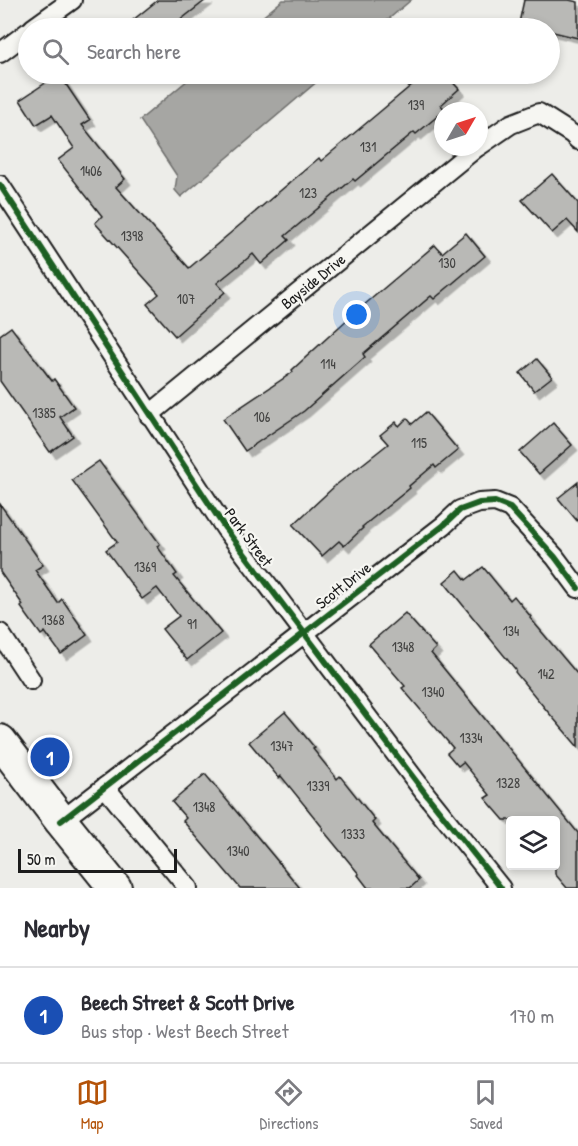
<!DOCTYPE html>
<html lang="en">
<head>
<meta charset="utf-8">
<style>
  :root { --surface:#fff; --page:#f7f7f7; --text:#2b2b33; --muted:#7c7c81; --line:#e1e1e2; --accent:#b45309 }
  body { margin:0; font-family:"Patrick Hand",sans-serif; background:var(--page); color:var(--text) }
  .controls { position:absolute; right:18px; bottom:18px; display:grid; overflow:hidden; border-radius:6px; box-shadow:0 3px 9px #0003 }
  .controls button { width:54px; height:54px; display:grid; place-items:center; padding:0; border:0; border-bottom:2px solid var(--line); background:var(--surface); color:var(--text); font:30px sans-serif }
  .compass { position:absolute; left:434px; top:102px; width:54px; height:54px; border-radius:50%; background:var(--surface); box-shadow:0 3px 9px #0003; rotate:51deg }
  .scale { position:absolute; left:18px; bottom:15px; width:159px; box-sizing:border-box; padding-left:6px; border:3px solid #1c1c1c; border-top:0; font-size:16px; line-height:21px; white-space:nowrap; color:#1c1c1c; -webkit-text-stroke:4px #f6f6f2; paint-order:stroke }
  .you { position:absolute; left:357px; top:315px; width:21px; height:21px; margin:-15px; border:4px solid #fff; border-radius:50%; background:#1a73e8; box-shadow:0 0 0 9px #1a73e833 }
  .badge { display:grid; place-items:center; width:39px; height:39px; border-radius:50%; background:var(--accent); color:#fff; font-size:20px; font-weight:700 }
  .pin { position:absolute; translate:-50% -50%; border:3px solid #fff; box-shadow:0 2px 6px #0006 }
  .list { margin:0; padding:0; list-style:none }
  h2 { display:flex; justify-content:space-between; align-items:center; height:78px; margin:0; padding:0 24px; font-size:26px }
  h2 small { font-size:20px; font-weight:400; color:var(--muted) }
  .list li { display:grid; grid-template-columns:39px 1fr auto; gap:18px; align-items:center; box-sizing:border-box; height:96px; padding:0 24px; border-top:2px solid var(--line) }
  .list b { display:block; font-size:22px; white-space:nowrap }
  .list p { margin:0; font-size:20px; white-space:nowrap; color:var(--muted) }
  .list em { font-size:20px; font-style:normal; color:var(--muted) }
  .icon { flex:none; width:33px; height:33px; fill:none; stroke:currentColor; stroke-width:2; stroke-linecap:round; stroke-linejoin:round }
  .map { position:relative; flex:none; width:578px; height:888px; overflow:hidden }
  .search { position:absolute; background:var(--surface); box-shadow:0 3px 9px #0003; left:18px; right:18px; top:18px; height:66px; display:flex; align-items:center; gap:15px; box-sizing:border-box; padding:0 21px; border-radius:33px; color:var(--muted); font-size:22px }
  .sheet { height:174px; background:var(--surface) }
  nav { display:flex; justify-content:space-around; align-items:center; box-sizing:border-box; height:84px; border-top:2px solid var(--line); background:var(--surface); font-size:16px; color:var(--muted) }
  nav a { display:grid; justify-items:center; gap:3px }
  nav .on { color:var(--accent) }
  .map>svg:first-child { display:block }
</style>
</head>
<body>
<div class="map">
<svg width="578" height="888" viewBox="0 0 578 888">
  <defs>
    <filter id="shadow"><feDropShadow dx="5.5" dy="5.5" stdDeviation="0" flood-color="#0004"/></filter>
  </defs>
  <rect width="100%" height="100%" fill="#edede9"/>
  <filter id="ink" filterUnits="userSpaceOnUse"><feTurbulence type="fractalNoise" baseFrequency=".0167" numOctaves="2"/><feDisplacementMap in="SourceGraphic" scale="12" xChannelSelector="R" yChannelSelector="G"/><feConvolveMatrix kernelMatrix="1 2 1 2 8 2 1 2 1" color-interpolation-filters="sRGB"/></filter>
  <g filter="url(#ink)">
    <!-- water -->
    <g fill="#a6a6a3" stroke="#6f6f6d" stroke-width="1.5">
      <polygon points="283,0 411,0 378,28 249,28"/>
      <polygon points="195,74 326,74 181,197 175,190 177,176 140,120"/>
    </g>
    <!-- building -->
    <g fill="#b9b9b6" stroke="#1c1c1c" stroke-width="1.5" filter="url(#shadow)">
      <polygon points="158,0 206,0 170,28 123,28"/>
      <polygon points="524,0 569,0 578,2 578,38 549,31 549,28 541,28 519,23"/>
      <polygon points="59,74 90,120 82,125 125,179 116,187 189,268 319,158 321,161 425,74 445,74 459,89 441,105 445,110 416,134 414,132 355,181 353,179 285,236 289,240 261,264 253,254 217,283 225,292 175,336 147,304 159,294 95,223 102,216 58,160 74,148 52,115 36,125 20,100"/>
      <polygon points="552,174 578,203 578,232 567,220 552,233 522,200"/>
      <polygon points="466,233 485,256 434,299 431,296 363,354 365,357 304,411 245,451 223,419 293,372 292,370 351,316 435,245 442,253"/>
      <polygon points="11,327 52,381 54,379 74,407 60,417 73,436 50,452 0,381 0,335"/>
      <polygon points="537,359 552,377 534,391 520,373"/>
      <polygon points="426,412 458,450 436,468 434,465 409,486 410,488 362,527 363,528 344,546 339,541 322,556 293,525 336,485 388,444 380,435 396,422 399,426 407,418 412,424"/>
      <polygon points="553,423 572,445 539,474 520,452"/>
      <polygon points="99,461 160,544 157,546 177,574 174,576 221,633 187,660 162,629 179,616 157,588 142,599 106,550 117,542 72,480"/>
      <polygon points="578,482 578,522 558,498"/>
      <polygon points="0,504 43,565 35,570 58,603 62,599 87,635 61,654 45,632 41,635 21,607 23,605 0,572"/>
      <polygon points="483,567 510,600 514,596 531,617 530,618 578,675 578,747 548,712 515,672 516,670 444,582 458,570 466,580"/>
      <polygon points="405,613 436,648 431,653 578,833 578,888 567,888 555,874 555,820 504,820 485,798 490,795 463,762 458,766 447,753 453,748 402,688 405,686 369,644"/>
      <polygon points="285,712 315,748 313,749 337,779 340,776 375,820 372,823 419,880 410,888 368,888 358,875 359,874 322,829 323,828 281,776 279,778 249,742"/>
      <polygon points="205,774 300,888 240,888 183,821 186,818 172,802"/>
    </g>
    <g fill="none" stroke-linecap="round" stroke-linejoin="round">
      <!-- street casing -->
      <g stroke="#1c1c1c" stroke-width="22">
        <g id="street">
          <polyline points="33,28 72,0"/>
          <polyline points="0,53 28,32"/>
          <polyline points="479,146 511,124 539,113 572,134 578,140"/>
          <polyline points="0,185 225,528 425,793 501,888"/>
          <polyline points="149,415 477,147"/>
          <polyline points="0,633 31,680"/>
          <polyline points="105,787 188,888"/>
          <polyline points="61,821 444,525 460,510 479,503 495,502 510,508 555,557 578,588"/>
        </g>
      </g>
      <!-- highway casing -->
      <g stroke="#1c1c1c" stroke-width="36">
        <polyline id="highway" points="0,741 61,821 115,888"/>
      </g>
      <!-- street -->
      <use href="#street" stroke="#f6f6f2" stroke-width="18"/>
      <!-- highway -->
      <use href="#highway" stroke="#f6f6f2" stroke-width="32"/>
      <!-- cycleway casing -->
      <g stroke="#f6f6f2" stroke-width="10">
        <g id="cycleway">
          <polyline points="0,185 225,528 425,793 501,888"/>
          <polyline points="61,821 444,525 460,510 479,503 495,502 510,508 555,557 578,588"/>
        </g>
      </g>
      <!-- cycleway -->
      <use href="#cycleway" stroke="#1b5e20" stroke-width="6"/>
    </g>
  </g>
  <g text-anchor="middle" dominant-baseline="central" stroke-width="4.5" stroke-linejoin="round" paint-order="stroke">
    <!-- number labels -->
    <g font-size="14" fill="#434342">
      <text x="416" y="104">139</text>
      <text x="368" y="146">131</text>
      <text x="91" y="170">1406</text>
      <text x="308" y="192">123</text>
      <text x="132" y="235">1398</text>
      <text x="447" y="262">130</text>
      <text x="186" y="298">107</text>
      <text x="328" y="363">114</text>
      <text x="44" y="412">1385</text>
      <text x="262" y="416">106</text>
      <text x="419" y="442">115</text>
      <text x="145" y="566">1369</text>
      <text x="53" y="619">1368</text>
      <text x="192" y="623">91</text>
      <text x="511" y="630">134</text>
      <text x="403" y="646">1348</text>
      <text x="546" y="673">142</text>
      <text x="433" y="691">1340</text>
      <text x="471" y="737">1334</text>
      <text x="282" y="745">1347</text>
      <text x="508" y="782">1328</text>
      <text x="318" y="785">1339</text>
      <text x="204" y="806">1348</text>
      <text x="353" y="833">1333</text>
      <text x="238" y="850">1340</text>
    </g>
    <!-- street labels -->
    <g font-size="16" fill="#1c1c1c" stroke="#f6f6f2">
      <text transform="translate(313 281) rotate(-39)">Bayside Drive</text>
      <text transform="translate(249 537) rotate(53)">Park Street</text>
      <text transform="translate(343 585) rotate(-38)">Scott Drive</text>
    </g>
  </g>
</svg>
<div class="controls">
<button><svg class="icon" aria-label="layers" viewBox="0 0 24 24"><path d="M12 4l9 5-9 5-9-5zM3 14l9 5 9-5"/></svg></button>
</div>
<svg class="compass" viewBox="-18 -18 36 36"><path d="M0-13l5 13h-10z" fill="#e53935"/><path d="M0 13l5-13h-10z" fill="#7c7c81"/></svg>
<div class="scale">50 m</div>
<div class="you"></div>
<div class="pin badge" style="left:50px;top:757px;background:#1a4fb4">1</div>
<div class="search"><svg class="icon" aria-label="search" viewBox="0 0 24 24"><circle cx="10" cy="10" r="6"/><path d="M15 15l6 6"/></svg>Search here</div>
</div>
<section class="sheet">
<h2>Nearby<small></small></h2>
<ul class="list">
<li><span class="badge" style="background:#1a4fb4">1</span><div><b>Beech Street &amp; Scott Drive</b><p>Bus stop · West Beech Street</p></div><em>170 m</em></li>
</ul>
</section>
<nav>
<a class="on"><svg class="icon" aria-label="map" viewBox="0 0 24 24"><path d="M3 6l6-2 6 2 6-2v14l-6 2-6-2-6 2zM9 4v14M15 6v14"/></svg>Map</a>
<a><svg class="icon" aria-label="directions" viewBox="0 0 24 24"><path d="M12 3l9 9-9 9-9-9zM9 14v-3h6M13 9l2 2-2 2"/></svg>Directions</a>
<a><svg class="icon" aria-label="saved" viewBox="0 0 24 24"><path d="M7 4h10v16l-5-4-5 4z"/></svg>Saved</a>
</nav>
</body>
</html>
